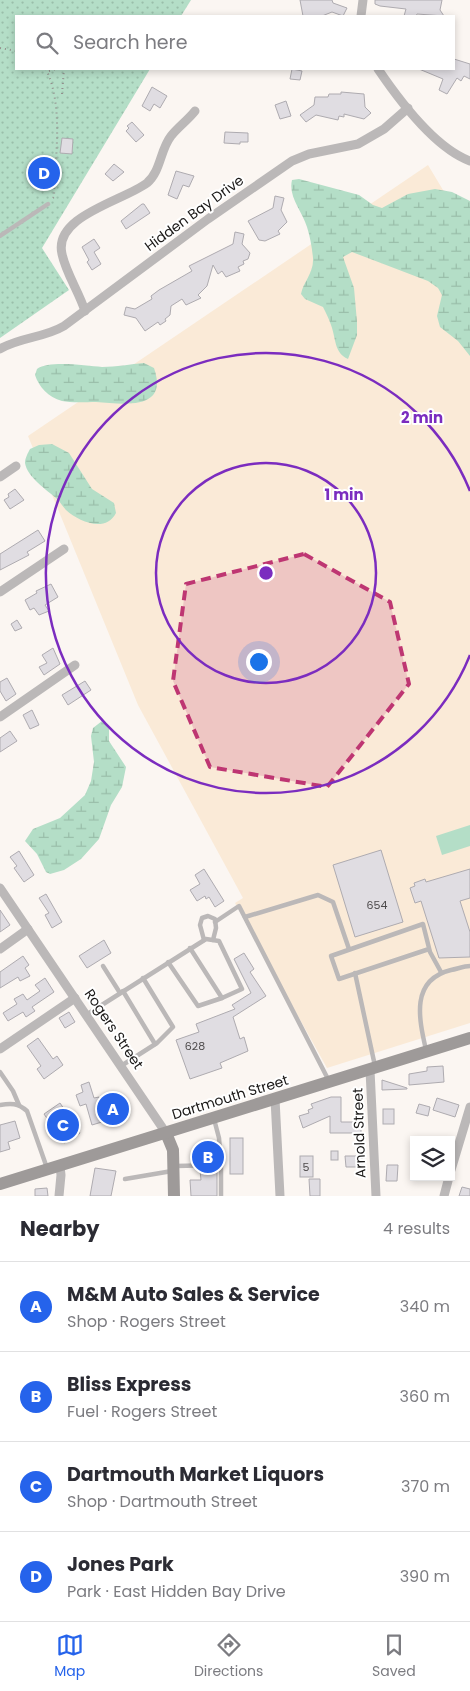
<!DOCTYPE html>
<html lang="en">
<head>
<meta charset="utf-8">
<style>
  :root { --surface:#fff; --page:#f2f2f3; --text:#2b2b33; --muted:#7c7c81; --line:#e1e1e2; --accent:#2563eb }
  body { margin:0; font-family:Poppins,sans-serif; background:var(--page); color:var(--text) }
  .controls { position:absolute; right:15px; bottom:15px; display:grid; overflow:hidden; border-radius:0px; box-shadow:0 2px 8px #0003 }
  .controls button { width:45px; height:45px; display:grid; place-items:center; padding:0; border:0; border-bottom:1px solid var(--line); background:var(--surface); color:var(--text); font:25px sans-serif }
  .you { position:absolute; left:258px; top:661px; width:18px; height:18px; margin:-12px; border:4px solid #fff; border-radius:50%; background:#1a73e8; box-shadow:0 0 0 8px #1a73e833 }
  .badge { display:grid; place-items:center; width:32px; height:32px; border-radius:50%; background:var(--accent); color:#fff; font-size:16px; font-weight:700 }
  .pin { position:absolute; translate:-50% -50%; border:2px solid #fff; box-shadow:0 1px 5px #0006 }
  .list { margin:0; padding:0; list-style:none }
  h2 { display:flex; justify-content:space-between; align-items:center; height:65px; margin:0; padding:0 20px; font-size:21px }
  h2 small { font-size:16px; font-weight:400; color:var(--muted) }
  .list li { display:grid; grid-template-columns:32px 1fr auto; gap:15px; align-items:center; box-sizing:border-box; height:90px; padding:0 20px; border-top:1px solid var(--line) }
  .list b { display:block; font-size:19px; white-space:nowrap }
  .list p { margin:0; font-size:16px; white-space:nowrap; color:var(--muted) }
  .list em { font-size:16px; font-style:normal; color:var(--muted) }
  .icon { flex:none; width:28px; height:28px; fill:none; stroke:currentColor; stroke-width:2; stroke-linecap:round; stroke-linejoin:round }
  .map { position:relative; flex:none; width:470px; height:1196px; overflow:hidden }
  .search { position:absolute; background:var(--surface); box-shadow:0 2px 8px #0003; left:15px; right:15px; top:15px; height:55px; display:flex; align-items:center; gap:12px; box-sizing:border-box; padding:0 18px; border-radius:0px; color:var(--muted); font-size:19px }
  .sheet { height:425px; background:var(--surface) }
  nav { display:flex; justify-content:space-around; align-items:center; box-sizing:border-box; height:70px; border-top:1px solid var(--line); background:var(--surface); font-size:14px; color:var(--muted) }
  nav a { display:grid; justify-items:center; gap:2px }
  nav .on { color:var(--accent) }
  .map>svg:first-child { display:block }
</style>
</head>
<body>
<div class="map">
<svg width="470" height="1196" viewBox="0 0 470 1196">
  <defs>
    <pattern id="wetland-marsh" width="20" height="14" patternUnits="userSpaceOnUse" patternTransform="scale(1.25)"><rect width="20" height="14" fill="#b4dec7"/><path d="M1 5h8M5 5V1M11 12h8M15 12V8" fill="none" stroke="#9abeaa"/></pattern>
    <pattern id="park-dots" width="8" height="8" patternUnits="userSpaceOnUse" patternTransform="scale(1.25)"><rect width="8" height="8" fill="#b4dec7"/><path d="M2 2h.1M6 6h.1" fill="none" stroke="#9abeaa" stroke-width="1.8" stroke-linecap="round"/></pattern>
  </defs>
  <rect width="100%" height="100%" fill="#fbf6f2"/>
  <!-- education -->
  <polygon fill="#faead7" points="428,165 470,235 470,1023 327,1068 235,903 243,898 138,705 28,436"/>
  <!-- wetland -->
  <g fill="url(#wetland-marsh)">
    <path d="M299,179L359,195L373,205L382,208L408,194L435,189L452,192L470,201V356L458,341L440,327L437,316L442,295L438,288L428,281L352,252L343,257L354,288L357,322V335L348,359C334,353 336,338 331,325C329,319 326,313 323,307L305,299L301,294C303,282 314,273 313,258C312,248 310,236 307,227C302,211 288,197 292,180Z"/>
    <path d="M144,363L154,368C169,411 124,404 96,402C86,402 71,403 62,401C48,397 39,387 35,375L37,369C50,360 86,366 102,367C116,367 131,364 144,363Z"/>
    <path d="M52,444L69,453L92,489L114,503L116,513C106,533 79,522 66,510C62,506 60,501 56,498C47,490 27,477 25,463C25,458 28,453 30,449L39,445Z"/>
    <polygon points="102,721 109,729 109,741 126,767 122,787 111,805 99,839 81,859 64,870 50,874 46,872 37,854 25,841 33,829 60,818 85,795 91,781 94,762 91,736 93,728"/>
  </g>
  <!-- park -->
  <polygon fill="url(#park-dots)" points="0,0 191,0 181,16 16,16 16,69 150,69 42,248 69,290 0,338"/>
  <!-- pitch -->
  <polygon fill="#b4dec7" points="470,825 470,846 442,855 436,836"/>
  <!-- building -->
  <g fill="#e0dde2" stroke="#aeabb0">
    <polygon points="300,0 332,0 333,3 347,8 343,16 332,12 322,16 303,16"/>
    <polygon points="375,0 442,0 440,10 444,16 417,14 416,16 404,16 406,9 380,6 375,4"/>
    <polygon points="454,59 470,64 470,79 464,76 461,81 457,78 447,94 439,90 443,79 419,69 454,69"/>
    <polygon points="292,69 302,71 300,80 290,79"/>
    <polygon points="152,87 167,96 160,108 154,104 150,111 142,106"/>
    <polygon points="341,92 364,94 365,107 371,113 364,119 344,114 344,117 339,116 338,120 316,115 306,122 300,115 314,105 315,97 328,97 329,94 341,94"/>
    <polygon points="286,101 291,116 280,119 275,105"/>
    <polygon points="132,122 144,135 136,142 126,131 129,128 127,126"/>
    <polygon points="225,132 248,133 248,142 240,142 240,144 224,143"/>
    <polygon points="62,138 73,139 72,154 60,153"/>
    <polygon points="114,164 124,172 113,181 105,174"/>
    <polygon points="176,171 194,176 189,187 183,185 177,199 168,195"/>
    <polygon points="275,196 284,198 281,210 287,222 278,231 280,234 265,241 259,240 248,221 273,208"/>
    <polygon points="142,204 144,204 150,213 126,229 121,221"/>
    <polygon points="235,232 244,234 242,244 250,253 248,259 243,261 244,264 238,267 240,271 226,277 222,271 218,274 213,265 207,286 198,295 201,298 186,305 182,299 171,306 170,315 165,319 166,321 160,325 158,322 145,331 136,318 124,315 126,307 135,309 152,299 151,296 159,290 192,271 189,266 233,244"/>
    <polygon points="94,239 100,248 94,252 101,264 92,270 87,262 89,260 82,247"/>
    <polygon points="15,489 24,500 10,509 4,500 9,497 8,494"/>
    <polygon points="38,530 45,541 27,552 29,555 0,570 0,554"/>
    <polygon points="51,584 58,597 45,605 49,611 39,615 34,608 30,610 25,600 37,593 36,591"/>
    <polygon points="17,620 22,628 15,631 11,624"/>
    <polygon points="53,648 60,664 44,675 39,667 47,663 42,655"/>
    <polygon points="7,678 16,694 6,701 0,691 0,682"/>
    <polygon points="85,681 91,690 68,705 62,695"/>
    <polygon points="32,710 39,725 30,729 23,715"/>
    <polygon points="10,731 17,741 0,752 0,738"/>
    <polygon points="381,850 403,922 355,937 333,865"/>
    <polygon points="19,851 34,875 24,882 14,868 17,866 10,857"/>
    <polygon points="204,869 224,901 215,907 209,897 206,899 205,896 197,901 190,890 200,884 195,875"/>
    <polygon points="470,869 470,898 460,901 470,932 470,957 439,958 421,901 415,903 410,888 415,886 414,883 425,879 426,882"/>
    <polygon points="46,894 62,922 52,928 45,915 49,913 39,898"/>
    <polygon points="0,910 10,925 0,932"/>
    <polygon points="104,940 111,953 87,968 79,956"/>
    <polygon points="244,953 254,969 250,972 266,996 233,1017 240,1039 244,1037 248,1051 220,1063 222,1068 190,1079 176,1040 199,1032 196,1024 235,1009 232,1005 251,993 234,959"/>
    <polygon points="23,956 29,965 25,968 30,976 20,981 18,977 0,988 0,972"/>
    <polygon points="45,978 54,992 32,1007 35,1011 26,1017 23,1012 8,1021 3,1013 17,1004 14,999 23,994 27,1000 40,991 35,985"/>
    <polygon points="69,1012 75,1022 65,1028 59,1018"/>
    <polygon points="38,1038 53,1059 57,1056 63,1065 44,1079 37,1069 41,1066 27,1046"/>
    <polygon points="443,1066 444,1082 409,1085 409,1074 427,1071 427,1067"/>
    <polygon points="382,1080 407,1088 407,1089 382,1090"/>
    <polygon points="89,1082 94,1098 99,1097 100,1102 121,1095 125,1115 92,1125 86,1104 80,1106 76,1095 83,1092 81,1085"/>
    <polygon points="331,1097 341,1097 341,1122 361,1122 361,1133 330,1133 330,1116 303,1128 299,1116 309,1113 308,1110 313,1108 311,1104"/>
    <polygon points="437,1098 459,1105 455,1117 433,1110"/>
    <polygon points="60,1103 80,1133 64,1143 44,1114"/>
    <polygon points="419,1104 430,1107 428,1116 416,1113"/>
    <rect x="383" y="1109" width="11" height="15"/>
    <polygon points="15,1121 20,1138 8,1142 10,1149 0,1152 0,1125"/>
    <rect x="230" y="1138" width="13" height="36"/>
    <polygon points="200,1150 216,1150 217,1161 200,1161"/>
    <rect x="331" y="1151" width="7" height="9"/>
    <rect x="300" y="1156" width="13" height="21"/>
    <polygon points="345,1156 362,1156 362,1167 346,1167"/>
    <polygon points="387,1165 398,1165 397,1181 386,1181"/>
    <polygon points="95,1168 116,1171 111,1196 90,1196"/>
    <polygon points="217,1169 217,1196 191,1196 190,1180 201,1180 200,1170"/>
    <polygon points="309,1179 320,1179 320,1196 310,1196"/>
    <polygon points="462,1187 470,1189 470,1196 459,1196"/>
    <polygon points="47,1188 48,1196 35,1196 35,1189"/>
  </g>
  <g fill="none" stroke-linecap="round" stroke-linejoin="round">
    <!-- path -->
    <g stroke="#938f8d" stroke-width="2" stroke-dasharray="1 4" stroke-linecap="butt">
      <polyline points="0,48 16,51"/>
      <path d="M46,69C64,107 55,156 54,197L52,199"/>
      <polyline points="110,69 110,71"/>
      <polyline points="49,71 56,69"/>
      <polyline points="62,94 64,69"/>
    </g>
    <!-- lane -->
    <g stroke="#bbb8b8" stroke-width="4.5">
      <polyline points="0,236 48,204"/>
      <polyline points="245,917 318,895 333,902 349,949"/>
      <polyline points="215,922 239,906 329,1081"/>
      <polyline points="204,940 200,925 202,918 208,916 215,919 216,928 213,940"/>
      <polyline points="429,949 339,979 331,956 423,924 430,952 441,972"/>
      <polyline points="168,962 198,1006 222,998"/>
      <polyline points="103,966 120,993"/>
      <polyline points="355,973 375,1066"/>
      <polyline points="123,991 155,1044"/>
      <polyline points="86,1015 206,939 219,941 242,989 222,998 190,948"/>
      <path d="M426,1050C419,1019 410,980 451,970C457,969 464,966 470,966"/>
      <polyline points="121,1066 157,1043 173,1027 143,978"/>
      <polyline points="0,1072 13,1091 19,1105"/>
      <path d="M0,1105C11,1103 18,1103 27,1111L47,1168"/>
      <polyline points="221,1165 221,1196"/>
      <polyline points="175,1166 221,1165 219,1138 214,1119"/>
      <polyline points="125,1179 172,1171"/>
    </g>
    <!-- street -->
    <g stroke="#bbb8b8" stroke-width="9">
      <polyline points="361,16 363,0"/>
      <path d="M378,69C399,100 435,148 470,161"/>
      <path d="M85,311C79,292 66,273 62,254C53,216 123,201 147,183C161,171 160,150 171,136C178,127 188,120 195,111"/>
      <path d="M0,349C20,337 44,338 64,326L208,219L292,161L309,154L358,144L384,129L408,108"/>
      <polyline points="0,477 16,466"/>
      <polyline points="0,592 64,549"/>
      <polyline points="0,717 75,665"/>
      <polyline points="0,888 166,1133"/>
      <polyline points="0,949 28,929"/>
      <polyline points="0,1049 75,998"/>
      <polyline points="370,1070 376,1196"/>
      <polyline points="275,1099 280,1196"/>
      <polyline points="451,1170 470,1107"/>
      <polyline points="59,1196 61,1175 60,1166"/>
      <polyline points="444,1196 449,1177"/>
    </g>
    <!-- secondary -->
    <g stroke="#9e9a99" stroke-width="12">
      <polyline points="166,1133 173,1150 174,1196"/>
      <polyline points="0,1184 470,1038"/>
    </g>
  </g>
  <!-- marked area -->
  <path fill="#be3672" fill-opacity="0.2" stroke="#be3672" stroke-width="4" stroke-dasharray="10 6" stroke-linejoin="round" d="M304,554L390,602L409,684L327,787L210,767L173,681L186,584Z"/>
  <!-- distance rings -->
  <g fill="none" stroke="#7b2cbf" stroke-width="2.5">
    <circle cx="266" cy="573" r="110"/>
    <path d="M470 655A220 220 0 1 1 470 491"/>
  </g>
  <g text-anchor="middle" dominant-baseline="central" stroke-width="4" stroke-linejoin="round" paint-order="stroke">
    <!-- number labels -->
    <g font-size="11" fill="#4c494a">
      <text x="377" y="905">654</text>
      <text x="195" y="1046">628</text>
      <text x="306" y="1167">5</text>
    </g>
    <!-- street labels -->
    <g font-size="14" fill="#1a1817" stroke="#fff">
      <text transform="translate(194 213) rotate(-36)">Hidden Bay Drive</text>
      <text transform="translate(114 1029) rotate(56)">Rogers Street</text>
      <text transform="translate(230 1097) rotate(-17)">Dartmouth Street</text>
      <text transform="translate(359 1133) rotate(-92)">Arnold Street</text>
    </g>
  </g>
  <circle cx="266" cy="573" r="8" fill="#7b2cbf" stroke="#fff" stroke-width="2.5"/>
  <g font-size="15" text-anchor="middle" font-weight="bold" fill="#7b2cbf" stroke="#fff" stroke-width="4" stroke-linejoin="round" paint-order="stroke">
    <text x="422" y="423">2 min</text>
    <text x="344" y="500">1 min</text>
  </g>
</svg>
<div class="controls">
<button><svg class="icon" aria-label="layers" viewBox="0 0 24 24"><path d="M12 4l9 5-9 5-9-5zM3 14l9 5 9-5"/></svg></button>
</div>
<div class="you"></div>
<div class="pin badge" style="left:113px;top:1109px">A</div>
<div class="pin badge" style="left:208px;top:1157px">B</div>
<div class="pin badge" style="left:63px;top:1125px">C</div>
<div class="pin badge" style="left:44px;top:173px">D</div>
<div class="search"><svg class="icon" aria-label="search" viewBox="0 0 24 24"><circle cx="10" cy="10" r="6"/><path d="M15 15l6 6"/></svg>Search here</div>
</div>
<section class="sheet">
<h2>Nearby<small>4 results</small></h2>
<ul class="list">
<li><span class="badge">A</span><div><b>M&amp;M Auto Sales &amp; Service</b><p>Shop · Rogers Street</p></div><em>340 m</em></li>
<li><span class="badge">B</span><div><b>Bliss Express</b><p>Fuel · Rogers Street</p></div><em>360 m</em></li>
<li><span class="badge">C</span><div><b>Dartmouth Market Liquors</b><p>Shop · Dartmouth Street</p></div><em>370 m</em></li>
<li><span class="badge">D</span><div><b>Jones Park</b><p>Park · East Hidden Bay Drive</p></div><em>390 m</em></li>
</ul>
</section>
<nav>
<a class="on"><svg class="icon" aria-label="map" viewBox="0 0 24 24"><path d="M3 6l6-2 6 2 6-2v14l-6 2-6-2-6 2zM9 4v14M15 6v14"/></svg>Map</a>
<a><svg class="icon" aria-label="directions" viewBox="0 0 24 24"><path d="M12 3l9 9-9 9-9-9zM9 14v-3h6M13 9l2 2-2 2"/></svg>Directions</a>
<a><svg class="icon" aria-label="saved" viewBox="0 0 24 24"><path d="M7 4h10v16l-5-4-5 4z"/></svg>Saved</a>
</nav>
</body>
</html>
